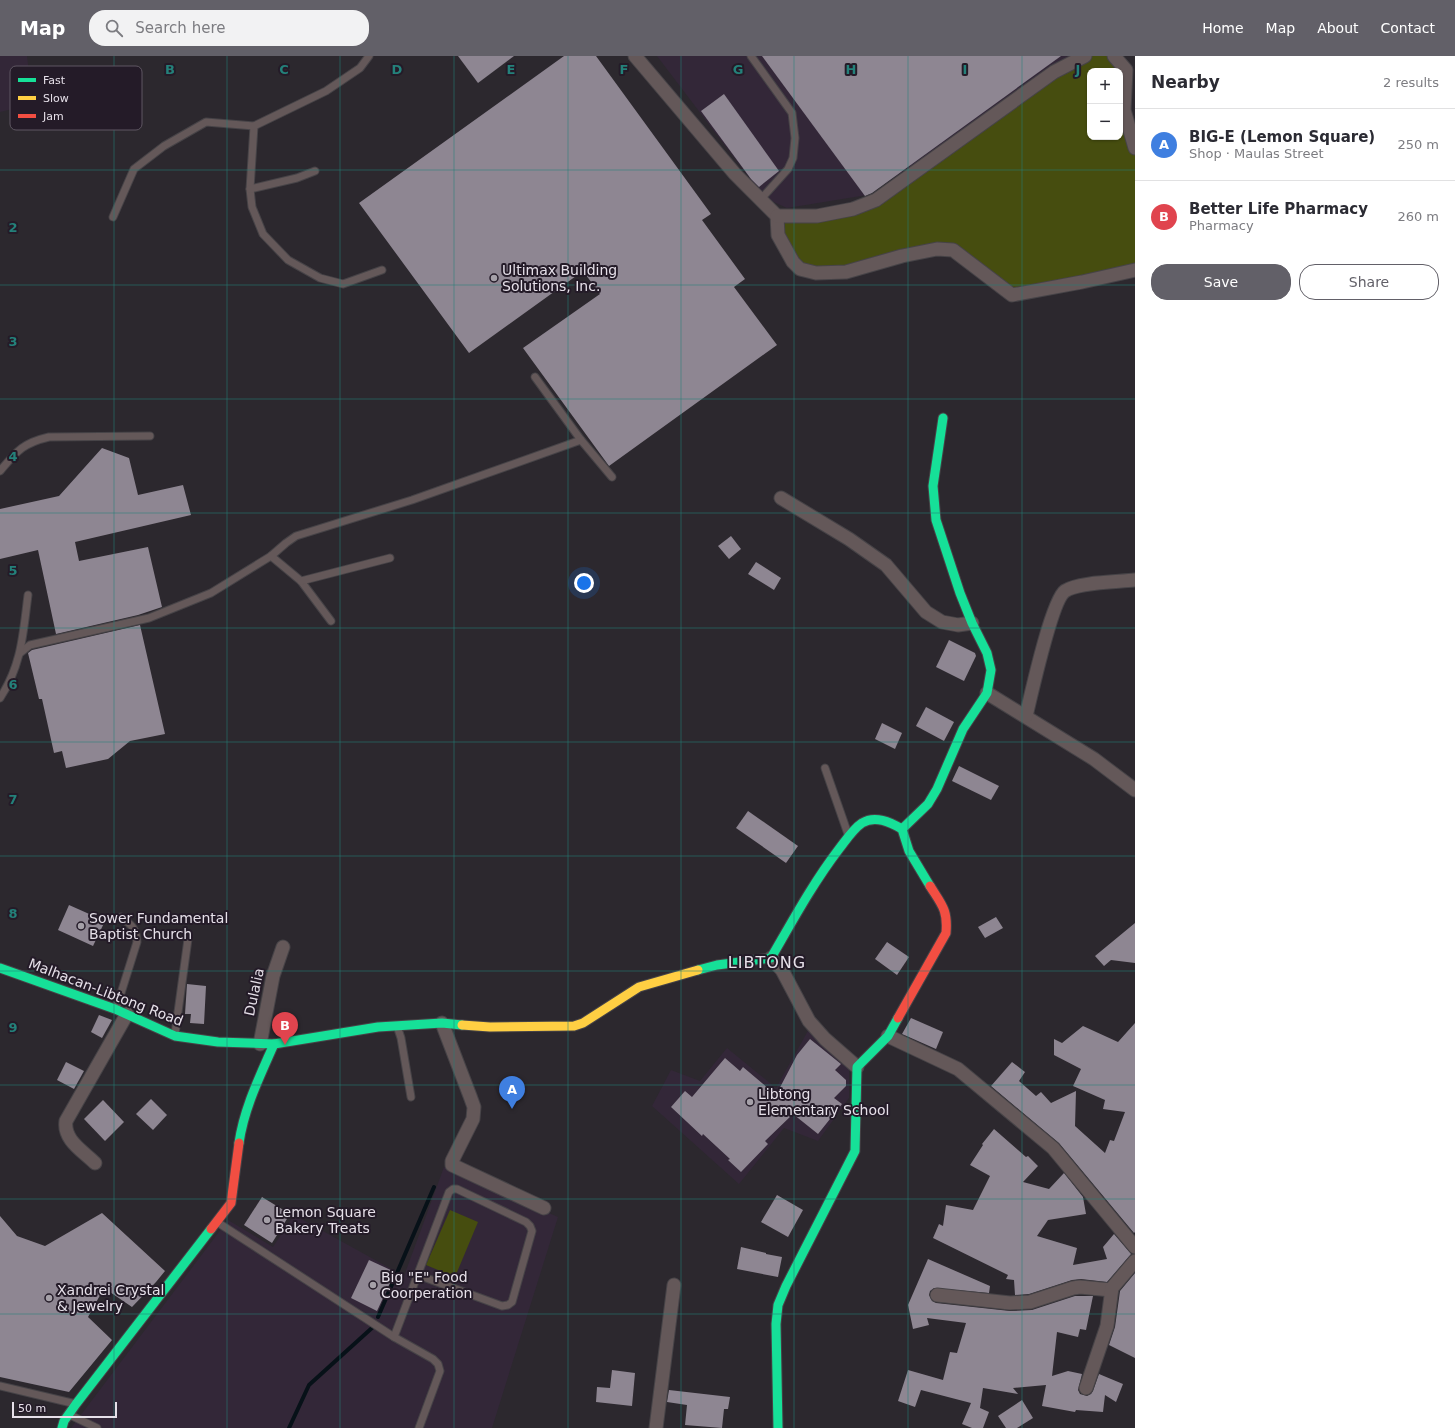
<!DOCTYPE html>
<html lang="en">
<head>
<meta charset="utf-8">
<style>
  :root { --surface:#fff; --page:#f2f2f3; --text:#2b2b33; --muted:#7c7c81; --line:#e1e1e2; --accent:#626068 }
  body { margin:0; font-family:"DejaVu Sans",sans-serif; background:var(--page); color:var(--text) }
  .controls { position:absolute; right:12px; top:12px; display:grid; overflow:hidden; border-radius:8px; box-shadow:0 1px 3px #0004 }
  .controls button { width:36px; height:36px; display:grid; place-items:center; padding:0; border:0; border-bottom:1px solid var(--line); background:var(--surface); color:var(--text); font:20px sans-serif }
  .scale { position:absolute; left:12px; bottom:10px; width:105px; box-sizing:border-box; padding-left:4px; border:2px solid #e6e0e9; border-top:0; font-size:11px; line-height:14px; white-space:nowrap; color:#e6e0e9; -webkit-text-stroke:3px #241b28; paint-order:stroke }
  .you { position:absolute; left:584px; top:527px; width:14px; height:14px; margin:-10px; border:3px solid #fff; border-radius:50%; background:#1a73e8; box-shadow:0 0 0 6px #1a73e833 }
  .badge { display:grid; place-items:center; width:26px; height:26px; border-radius:50%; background:var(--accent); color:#fff; font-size:13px; font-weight:700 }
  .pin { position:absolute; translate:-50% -33px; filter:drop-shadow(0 1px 2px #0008) }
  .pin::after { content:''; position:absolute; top:21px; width:14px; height:12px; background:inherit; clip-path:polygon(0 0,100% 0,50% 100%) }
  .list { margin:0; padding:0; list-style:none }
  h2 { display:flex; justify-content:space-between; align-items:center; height:52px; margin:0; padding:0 16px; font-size:17px }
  h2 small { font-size:13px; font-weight:400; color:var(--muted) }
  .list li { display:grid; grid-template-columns:26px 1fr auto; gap:12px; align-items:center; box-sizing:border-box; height:72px; padding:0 16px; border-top:1px solid var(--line) }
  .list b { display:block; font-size:15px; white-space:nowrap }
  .list p { margin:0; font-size:13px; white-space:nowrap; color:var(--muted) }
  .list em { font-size:13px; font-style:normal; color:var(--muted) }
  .actions { display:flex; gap:8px; padding:12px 16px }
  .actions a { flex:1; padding:9px 0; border:1px solid var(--accent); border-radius:16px; text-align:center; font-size:14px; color:var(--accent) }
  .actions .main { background:var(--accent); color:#fff }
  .icon { flex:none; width:22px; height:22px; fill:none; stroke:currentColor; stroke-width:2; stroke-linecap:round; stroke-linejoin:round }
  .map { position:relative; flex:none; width:1135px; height:1372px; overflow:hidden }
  header { display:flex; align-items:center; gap:24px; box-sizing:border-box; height:56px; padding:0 20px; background:var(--accent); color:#fff }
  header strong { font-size:19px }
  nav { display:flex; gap:22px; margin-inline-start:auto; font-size:14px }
  .search { width:280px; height:36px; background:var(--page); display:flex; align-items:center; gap:10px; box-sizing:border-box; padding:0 14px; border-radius:16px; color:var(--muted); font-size:15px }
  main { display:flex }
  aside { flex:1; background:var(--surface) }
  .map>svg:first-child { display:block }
</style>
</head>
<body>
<header>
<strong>Map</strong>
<div class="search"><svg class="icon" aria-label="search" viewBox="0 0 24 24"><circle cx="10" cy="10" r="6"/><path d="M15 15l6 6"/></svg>Search here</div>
<nav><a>Home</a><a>Map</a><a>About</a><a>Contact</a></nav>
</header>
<main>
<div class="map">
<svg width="1135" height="1372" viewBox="0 0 1135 1372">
  <rect width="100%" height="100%" fill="#2c282e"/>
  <!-- built -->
  <g fill="#332738">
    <polygon points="0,0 27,0 33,48 0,56"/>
    <polygon points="657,0 1070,0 1012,44 867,139 787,152 765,142"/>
    <polygon points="809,973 849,1011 849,1042 818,1085 784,1072 739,1128 652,1050 671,1014 700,1025 727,992 776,1032"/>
    <polygon points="444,1111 558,1161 492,1372 71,1372 228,1164 273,1191 294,1159 404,1220"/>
  </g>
  <!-- green -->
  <g fill="#464d0f" fill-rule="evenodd">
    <path d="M1085,0H1114L1126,14L1124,54L1135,92V214L1012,239L953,194L846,216L793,206L777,160L853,153ZM1090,15H1120V81H1090Z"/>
    <polygon points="450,1154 478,1166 455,1221 426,1209"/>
  </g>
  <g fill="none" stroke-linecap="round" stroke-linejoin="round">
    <!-- stream -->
    <g stroke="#071118" stroke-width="4">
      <polyline points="378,1261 434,1131"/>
      <polyline points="289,1372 309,1329 373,1271"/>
    </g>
  </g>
  <!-- building -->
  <g fill="#8e8692">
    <polygon points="458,0 514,0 478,27"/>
    <polygon points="564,0 596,0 711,158 702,164 745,223 734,231 777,289 609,410 523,292 600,238 583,215 469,297 359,147"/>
    <polygon points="762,0 1061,0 872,137 865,140"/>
    <polygon points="724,38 779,115 759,131 751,123 701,55"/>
    <polygon points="102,392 129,402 138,439 183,429 191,459 75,486 79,505 148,491 162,551 138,559 56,578 38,494 0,503 0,453 59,440"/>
    <polygon points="731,480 741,493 729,503 718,490"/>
    <polygon points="756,506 781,522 774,534 748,518"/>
    <polygon points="140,569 165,678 130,685 108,703 66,712 62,695 54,697 42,643 39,643 28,597 32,594"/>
    <polygon points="949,584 975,597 976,600 964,625 936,611"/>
    <polygon points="926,651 954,666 944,685 916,670"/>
    <polygon points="882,667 902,677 895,693 875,683"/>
    <polygon points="959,710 999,730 991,744 952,725"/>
    <polygon points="748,755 798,790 786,807 736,772"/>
    <polygon points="69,849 105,865 93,890 58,874"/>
    <polygon points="996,861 1003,872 985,882 978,871"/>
    <polygon points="1135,867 1135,907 1111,904 1104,910 1095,900"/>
    <polygon points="887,886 909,901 897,919 875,903"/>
    <polygon points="187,928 206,930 204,968 190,967 191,958 185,958"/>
    <polygon points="99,959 112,964 102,982 91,976"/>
    <polygon points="911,962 943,976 936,993 902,978"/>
    <polygon points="1135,967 1135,1176 1134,1177 1059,1087 991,1030 1012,1006 1025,1016 1019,1025 1036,1040 1041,1036 1051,1047 1076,1035 1075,1070 1105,1097 1110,1084 1114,1085 1125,1056 1103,1053 1105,1044 1073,1030 1081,1013 1054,999 1054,983 1062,987 1083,970 1118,986"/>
    <polygon points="810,983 841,1008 835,1014 846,1024 846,1030 834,1042 842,1048 818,1078 793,1058 765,1085 768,1088 741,1116 728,1104 730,1103 703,1078 702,1080 671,1051 685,1035 692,1041 725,1002 740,1015 743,1011 776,1039 797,999"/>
    <polygon points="66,1006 84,1015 74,1033 57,1024"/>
    <polygon points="151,1043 167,1059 153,1074 136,1058"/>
    <polygon points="103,1044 124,1066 105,1085 84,1063"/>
    <polygon points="994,1073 1026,1101 1028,1100 1038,1110 1023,1126 1049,1133 1064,1117 1083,1141 1086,1158 1048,1164 1037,1180 1077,1192 1073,1209 1107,1203 1103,1191 1114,1178 1131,1198 1107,1226 1081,1223 1072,1224 1029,1238 1015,1239 1014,1224 1006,1223 1008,1219 933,1182 939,1168 943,1170 946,1149 973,1154 990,1120 970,1109 983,1089 982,1088"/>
    <polygon points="777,1139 803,1154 788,1181 761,1166"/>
    <polygon points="262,1141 290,1158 272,1187 244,1169"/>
    <polygon points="102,1157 165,1215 156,1226 132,1251 104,1232 88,1261 112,1284 69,1336 0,1321 0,1160 17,1180 45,1190"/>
    <polygon points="741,1191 766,1197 766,1198 782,1201 778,1221 737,1213"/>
    <polygon points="928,1203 990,1230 989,1237 934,1232 930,1235 929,1239 932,1245 936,1247 1010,1255 1032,1254 1075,1240 1093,1240 1086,1274 1080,1273 1078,1281 1057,1276 1052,1320 1068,1315 1082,1318 1078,1334 1080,1338 1087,1340 1091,1338 1093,1335 1099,1318 1123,1328 1116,1346 1105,1339 1103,1356 1076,1354 1075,1356 1042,1350 1046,1329 1013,1332 1018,1338 983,1332 980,1352 989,1356 983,1372 972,1372 962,1368 971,1347 921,1334 915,1351 898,1345 908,1314 943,1324 950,1296 957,1297 966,1267 927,1262 929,1269 913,1273 908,1249"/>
    <polygon points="369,1204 395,1216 377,1255 351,1242"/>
    <polygon points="1135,1217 1135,1302 1109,1289 1115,1271 1120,1235"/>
    <polygon points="612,1314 635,1317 632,1350 596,1346 597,1331 610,1332"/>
    <polygon points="669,1334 730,1341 728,1353 724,1353 722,1372 685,1369 687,1349 667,1346"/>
    <polygon points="1022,1344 1033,1362 1017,1372 1006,1372 998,1360"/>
  </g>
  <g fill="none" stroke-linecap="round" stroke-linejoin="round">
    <!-- lane casing -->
    <g stroke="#464347" stroke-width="9">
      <g id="lane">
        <polyline points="751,0 792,57 795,82 793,102 788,113 761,143"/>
        <polyline points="254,70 250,133 252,151 263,178 288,204 320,222 343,228 382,214"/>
        <polyline points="250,133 297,122 315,115"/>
        <polyline points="113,161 134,113 164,90 206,66 254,70 326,35 360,12 369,0"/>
        <polyline points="535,321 581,384 612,421"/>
        <path d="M0,415C17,395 23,387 49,381L150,380"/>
        <polyline points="271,500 301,525 331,565"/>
        <polyline points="301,525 390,502"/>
        <polyline points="20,597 30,589 149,562 211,537 271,500 286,487 296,480 412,444 581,384"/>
        <path d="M0,642C22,609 23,577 28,539"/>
        <polyline points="825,712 848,778"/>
        <path d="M116,953L137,886C136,871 131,869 121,861"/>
        <polyline points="397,970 401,982 411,1041"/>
        <polyline points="175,978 188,883"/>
        <polyline points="217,1166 394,1281"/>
        <polyline points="418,1219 502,1250 508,1249 512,1246 532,1175 530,1170 526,1166 457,1133 453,1133 449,1136 394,1281 433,1303 438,1308 440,1315 419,1372"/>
        <polyline points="0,1330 76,1348"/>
        <polyline points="70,1359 97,1372"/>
      </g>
    </g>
    <!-- street casing -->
    <g stroke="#464347" stroke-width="15">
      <g id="street">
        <polyline points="635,0 735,118 777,160"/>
        <polyline points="1114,0 1126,14 1124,54 1135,92"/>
        <polyline points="777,160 778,179 793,206 800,213 816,217 846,216 902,200 937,193 953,194 1012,239 1082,226 1135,214"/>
        <polyline points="777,160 817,160 853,153 876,144 1054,16 1085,0"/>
        <polyline points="781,442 849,483 886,509 926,556 942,566 958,569 972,567"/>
        <polyline points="987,637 1094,703 1135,734"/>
        <path d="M1026,660C1031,639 1052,544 1065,535C1078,526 1118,526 1135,524"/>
        <polyline points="771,902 782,914 809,965 825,983 857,1011"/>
        <polyline points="442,967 470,1040 474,1051 473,1063 452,1105 452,1109 544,1152"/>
        <polyline points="888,980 958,1013 1053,1092 1135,1191"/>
        <polyline points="260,988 273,920 283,891"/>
        <path d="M95,1107C83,1095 63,1084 66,1065L127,958"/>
        <polyline points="937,1239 1010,1247 1030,1246 1073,1232 1080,1231 1111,1234"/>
        <polyline points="1086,1332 1107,1270 1112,1232 1135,1205"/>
        <polyline points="656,1372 674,1229"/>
      </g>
    </g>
    <!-- fast casing -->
    <g stroke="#464347" stroke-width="11">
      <g id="fast">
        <polyline points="902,773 928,748 937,733 963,673 987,637 991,614 987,597 972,567 960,537 936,464 933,430 943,362"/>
        <polyline points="0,912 115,953 175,980 218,986 274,988 378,971 442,967 462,969"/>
        <path d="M698,914L717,909L771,902C793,864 813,827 839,793C846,784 853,773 862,767C875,759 890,766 902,773L909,795L930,830"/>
        <path d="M239,1087C244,1052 260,1020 274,988"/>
        <polyline points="62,1372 64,1365 76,1348 211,1173"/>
        <polyline points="778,1372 776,1268 778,1249 786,1230 855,1095 857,1011 888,980 898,962"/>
      </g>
    </g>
    <!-- slow casing -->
    <g stroke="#464347" stroke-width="11">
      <polyline id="slow" points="462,969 490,971 574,970 583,967 639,931 698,914"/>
    </g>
    <!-- jam casing -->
    <g stroke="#464347" stroke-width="11">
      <g id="jam">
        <path d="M898,962L946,877C948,854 942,849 930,830"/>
        <polyline points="211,1173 231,1147 239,1087"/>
      </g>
    </g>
    <!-- lane -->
    <use href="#lane" stroke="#645859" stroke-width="7"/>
    <!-- street -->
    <use href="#street" stroke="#645859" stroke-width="13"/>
    <!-- fast -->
    <use href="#fast" stroke="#16e098" stroke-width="9"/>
    <!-- slow -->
    <use href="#slow" stroke="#ffcf43" stroke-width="9"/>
    <!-- jam -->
    <use href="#jam" stroke="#f24e42" stroke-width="9"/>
  </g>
  <!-- grid -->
  <path fill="none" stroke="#24817a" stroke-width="1" stroke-opacity="0.55" d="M114,0V1372M227,0V1372M340,0V1372M454,0V1372M568,0V1372M681,0V1372M794,0V1372M908,0V1372M1022,0V1372M0,114H1135M0,229H1135M0,343H1135M0,457H1135M0,572H1135M0,686H1135M0,800H1135M0,915H1135M0,1029H1135M0,1143H1135M0,1258H1135"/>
  <!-- markers -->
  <g fill="#a5a0a8" stroke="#241b28" stroke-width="1.5">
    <circle cx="494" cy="222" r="4"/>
    <circle cx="81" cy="870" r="4"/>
    <circle cx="750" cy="1046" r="4"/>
    <circle cx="267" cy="1164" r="4"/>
    <circle cx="373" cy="1229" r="4"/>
    <circle cx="49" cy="1242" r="4"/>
  </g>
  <g text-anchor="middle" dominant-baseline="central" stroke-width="4" stroke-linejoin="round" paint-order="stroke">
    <!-- poi labels -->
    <g font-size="14" fill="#e6e0e9" stroke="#241b28" text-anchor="start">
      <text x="502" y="214">Ultimax Building<tspan x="502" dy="16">Solutions, Inc.</tspan></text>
      <text x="89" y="862">Sower Fundamental<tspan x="89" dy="16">Baptist Church</tspan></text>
      <text x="758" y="1038">Libtong<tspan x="758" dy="16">Elementary School</tspan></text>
      <text x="275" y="1156">Lemon Square<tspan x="275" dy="16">Bakery Treats</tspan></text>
      <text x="381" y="1221">Big "E" Food<tspan x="381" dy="16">Coorperation</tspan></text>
      <text x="57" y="1234">Xandrei Crystal<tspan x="57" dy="16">&amp; Jewelry</tspan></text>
    </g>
    <!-- street labels -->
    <g font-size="14" fill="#e6e0e9" stroke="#241b28">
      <text transform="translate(106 936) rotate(21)">Malhacan-Libtong Road</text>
      <text transform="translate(254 936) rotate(-78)">Dulalia</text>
    </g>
    <!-- quarter labels -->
    <g font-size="16" letter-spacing="1" fill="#e6e0e9" stroke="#241b28">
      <text x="767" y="906">LIBTONG</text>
    </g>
  </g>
  <!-- legend -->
  <rect x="10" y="10" width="132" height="64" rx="6" fill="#241b28" stroke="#5e5662" stroke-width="1"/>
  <rect x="18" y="22" width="18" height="4" fill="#16e098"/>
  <rect x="18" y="40" width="18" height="4" fill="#ffcf43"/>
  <rect x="18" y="58" width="18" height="4" fill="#f24e42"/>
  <g font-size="11" fill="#e6e0e9">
    <text x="43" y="28">Fast</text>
    <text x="43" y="46">Slow</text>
    <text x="43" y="64">Jam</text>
  </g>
  <g font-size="13" text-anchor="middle" font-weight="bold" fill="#24817a" stroke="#241b28" stroke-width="4" stroke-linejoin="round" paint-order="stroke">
    <text x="170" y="18">B</text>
    <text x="284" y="18">C</text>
    <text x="397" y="18">D</text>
    <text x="511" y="18">E</text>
    <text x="624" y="18">F</text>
    <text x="738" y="18">G</text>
    <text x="851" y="18">H</text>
    <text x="965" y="18">I</text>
    <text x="1078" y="18">J</text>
    <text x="13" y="176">2</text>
    <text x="13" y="290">3</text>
    <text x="13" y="405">4</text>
    <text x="13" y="519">5</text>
    <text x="13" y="633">6</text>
    <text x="13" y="748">7</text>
    <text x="13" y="862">8</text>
    <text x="13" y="976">9</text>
  </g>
</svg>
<div class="controls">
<button>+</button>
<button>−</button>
</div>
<div class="scale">50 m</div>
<div class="you"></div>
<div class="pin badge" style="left:512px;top:1053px;background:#3f7fe0">A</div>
<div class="pin badge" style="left:285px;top:989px;background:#e0444e">B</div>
</div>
<aside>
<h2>Nearby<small>2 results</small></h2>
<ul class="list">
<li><span class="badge" style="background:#3f7fe0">A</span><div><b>BIG-E (Lemon Square)</b><p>Shop · Maulas Street</p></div><em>250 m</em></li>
<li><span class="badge" style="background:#e0444e">B</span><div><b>Better Life Pharmacy</b><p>Pharmacy</p></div><em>260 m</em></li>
</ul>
<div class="actions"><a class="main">Save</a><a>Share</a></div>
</aside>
</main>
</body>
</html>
